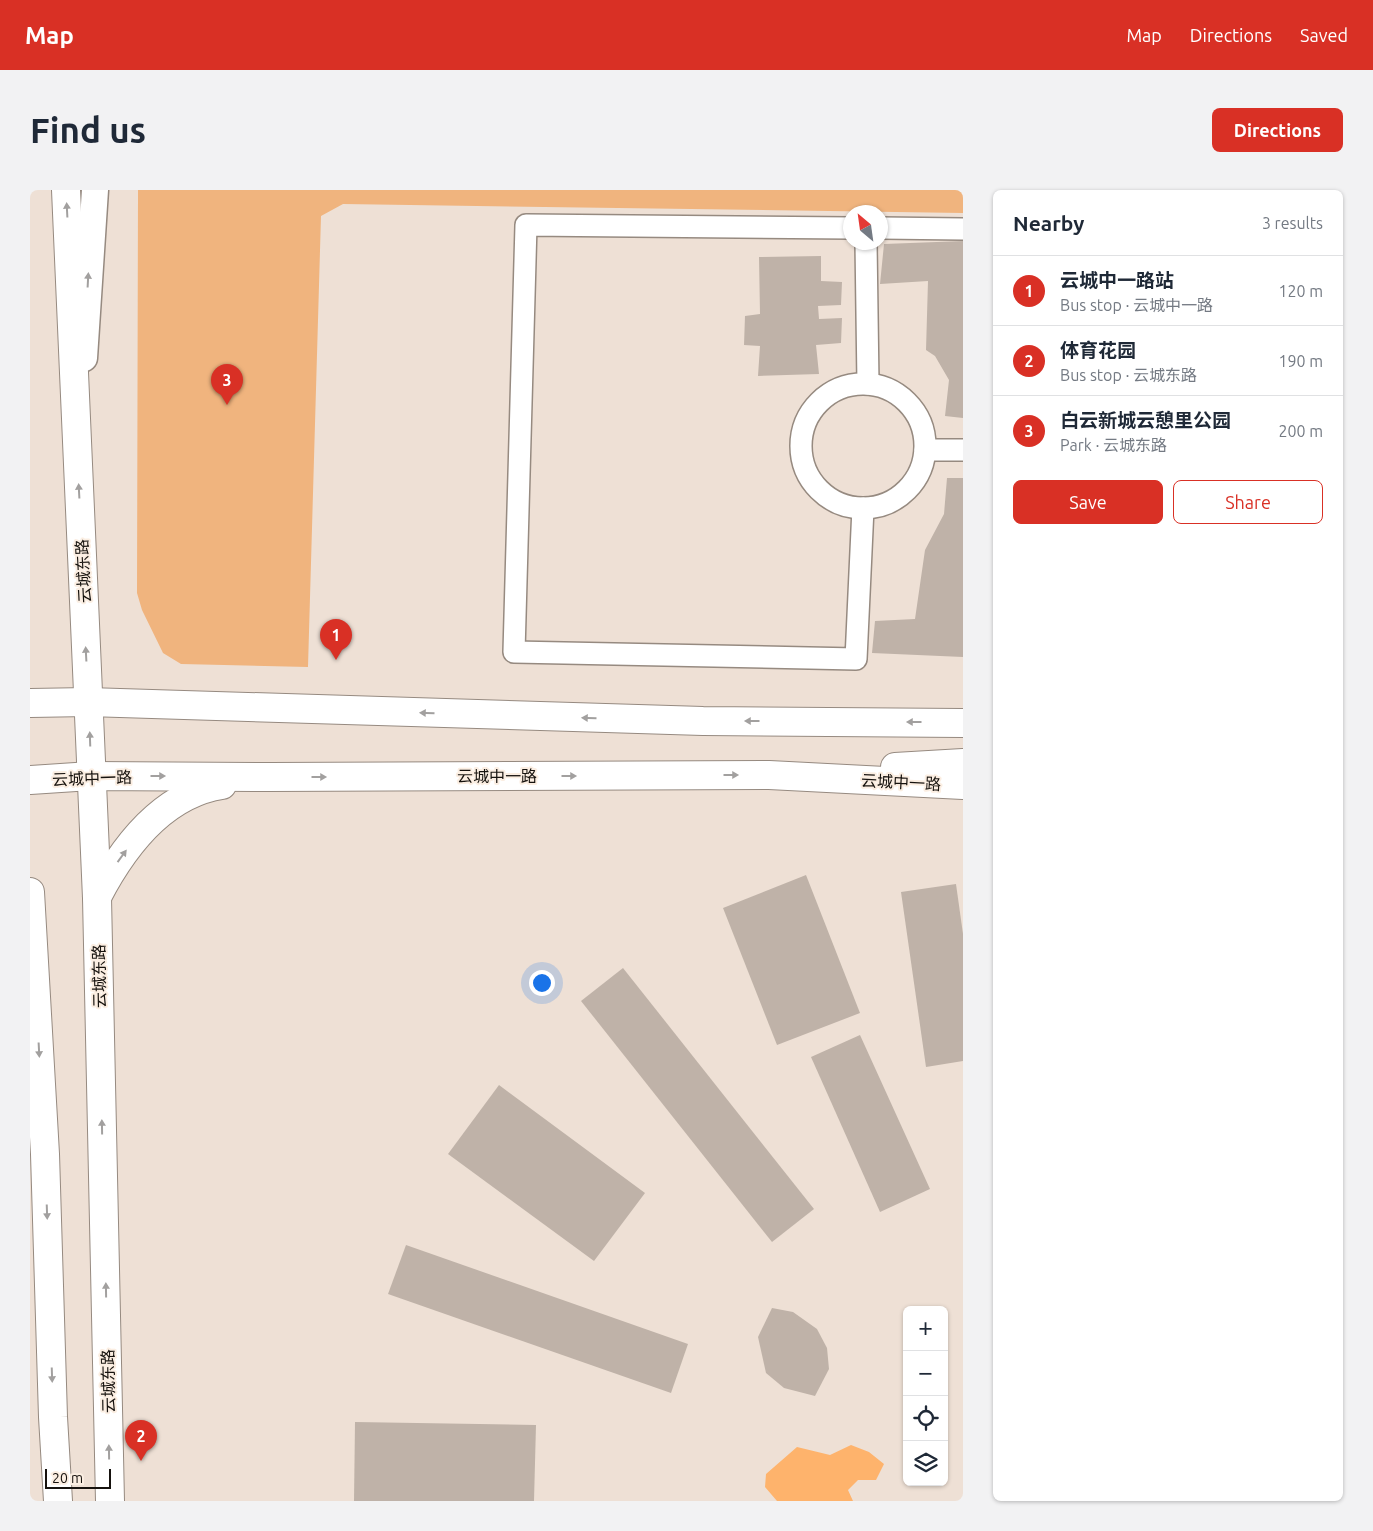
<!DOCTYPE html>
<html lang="en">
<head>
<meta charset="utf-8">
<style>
  :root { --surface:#fff; --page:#f2f2f3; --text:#1f2937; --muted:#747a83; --line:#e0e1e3; --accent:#d93025 }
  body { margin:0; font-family:Ubuntu,"Noto Sans SC",sans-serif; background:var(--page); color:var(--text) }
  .controls { position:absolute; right:15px; bottom:15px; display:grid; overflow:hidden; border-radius:8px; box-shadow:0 1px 4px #0004 }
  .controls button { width:45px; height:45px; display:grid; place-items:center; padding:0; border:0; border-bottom:1px solid var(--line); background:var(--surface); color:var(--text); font:25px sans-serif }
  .compass { position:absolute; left:813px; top:15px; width:45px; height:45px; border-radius:50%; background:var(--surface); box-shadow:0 1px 4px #0004; rotate:331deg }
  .scale { position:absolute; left:15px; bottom:12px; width:66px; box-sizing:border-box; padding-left:5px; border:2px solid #16120e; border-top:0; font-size:14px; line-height:18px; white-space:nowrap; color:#16120e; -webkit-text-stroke:4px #fbeee2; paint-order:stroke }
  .you { position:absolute; left:511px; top:792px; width:18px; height:18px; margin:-12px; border:4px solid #fff; border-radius:50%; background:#1a73e8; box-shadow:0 0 0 8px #1a73e833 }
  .badge { display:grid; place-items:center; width:32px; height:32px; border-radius:50%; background:var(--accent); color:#fff; font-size:16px; font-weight:700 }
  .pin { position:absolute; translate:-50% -41px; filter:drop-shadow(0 1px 2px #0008) }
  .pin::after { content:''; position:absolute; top:26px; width:18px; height:15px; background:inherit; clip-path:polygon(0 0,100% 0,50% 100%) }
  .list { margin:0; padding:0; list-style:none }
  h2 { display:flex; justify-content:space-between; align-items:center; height:65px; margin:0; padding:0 20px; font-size:21px }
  h2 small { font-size:16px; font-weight:400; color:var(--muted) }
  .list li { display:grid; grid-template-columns:32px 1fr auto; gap:15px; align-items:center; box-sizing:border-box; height:70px; padding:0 20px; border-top:1px solid var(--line) }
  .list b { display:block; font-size:19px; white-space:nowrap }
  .list p { margin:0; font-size:16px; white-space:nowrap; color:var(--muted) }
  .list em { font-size:16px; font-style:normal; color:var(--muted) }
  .actions { display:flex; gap:10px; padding:15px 20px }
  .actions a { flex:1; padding:11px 0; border:1px solid var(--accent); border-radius:8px; text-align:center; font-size:18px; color:var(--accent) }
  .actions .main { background:var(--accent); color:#fff }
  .icon { flex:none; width:28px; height:28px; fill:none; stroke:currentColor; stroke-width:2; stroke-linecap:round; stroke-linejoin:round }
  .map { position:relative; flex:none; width:933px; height:1311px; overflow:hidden; border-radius:8px }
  header { display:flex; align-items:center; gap:30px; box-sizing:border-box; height:70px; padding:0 25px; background:var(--accent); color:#fff }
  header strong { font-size:24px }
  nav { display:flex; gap:28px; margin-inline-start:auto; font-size:18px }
  .intro { display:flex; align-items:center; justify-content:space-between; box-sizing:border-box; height:120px; padding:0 30px }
  h1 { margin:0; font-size:35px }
  .button { padding:12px 22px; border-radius:8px; background:var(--accent); color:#fff; font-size:18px; font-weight:700 }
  main { display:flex; gap:30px; padding:0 30px }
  aside { flex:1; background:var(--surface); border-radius:8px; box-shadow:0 1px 4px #0004 }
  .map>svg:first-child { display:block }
</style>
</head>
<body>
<header>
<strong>Map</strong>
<nav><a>Map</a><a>Directions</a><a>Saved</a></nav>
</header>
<div class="intro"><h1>Find us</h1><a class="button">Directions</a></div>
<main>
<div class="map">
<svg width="933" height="1311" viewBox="0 0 933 1311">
  <rect width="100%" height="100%" fill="#eee0d5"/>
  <!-- green -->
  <polygon fill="#f0b47e" points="108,0 933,0 933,23 313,14 291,26 278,477 151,474 133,463 112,420 107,403"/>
  <!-- water -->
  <polygon fill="#feb36c" points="821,1255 839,1262 854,1274 846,1290 828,1290 818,1300 823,1311 747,1311 735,1297 736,1284 767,1257 800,1265"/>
  <!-- building -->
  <g fill="#bfb2a8">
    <polygon points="933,51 933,228 915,226 919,190 905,166 896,160 898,91 850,94 854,54"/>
    <polygon points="791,66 791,91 812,92 811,115 788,116 789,129 812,128 811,153 786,155 789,184 728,186 730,156 714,155 715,126 730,124 729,67"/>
    <polygon points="917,288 933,288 933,467 842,463 845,431 885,429 895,360 914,324"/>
    <polygon points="776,685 830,823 747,855 693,718"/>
    <polygon points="926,694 933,744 933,871 896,877 871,702"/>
    <polygon points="593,778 784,1019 742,1052 551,811"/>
    <polygon points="830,845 900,999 850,1022 781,867"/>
    <polygon points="469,895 615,1003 564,1071 418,964"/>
    <polygon points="376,1055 658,1154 641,1203 358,1104"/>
    <polygon points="742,1118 763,1122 787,1139 797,1158 799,1179 785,1206 754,1198 736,1183 728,1147"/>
    <polygon points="325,1232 506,1235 504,1311 324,1311"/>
  </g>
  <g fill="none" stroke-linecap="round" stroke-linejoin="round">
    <!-- minor casing -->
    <g stroke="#968a80" stroke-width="24">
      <g id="minor">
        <polyline points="821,38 496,35 484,462 826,469 833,318"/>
        <polyline points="851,38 933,39"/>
        <polyline points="836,52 838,194"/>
        <circle cx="833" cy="256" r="62"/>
        <polyline points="895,260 933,260"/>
      </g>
    </g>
    <!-- tertiary casing -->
    <g stroke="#968a80" stroke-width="29">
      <polyline id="tertiary" points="54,168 65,0"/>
    </g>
    <!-- secondary casing -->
    <g stroke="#968a80" stroke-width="30">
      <g id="secondary">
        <polyline points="36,0 67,708 80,1311"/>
        <polyline points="0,513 58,512 673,531 933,533"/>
        <polyline points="865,577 933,573"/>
        <polyline points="0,590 61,586 240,587 739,585 933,595"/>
        <polyline points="0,702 15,964 23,1227 28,1311"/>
        <path d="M67,707C93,657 133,604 192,595"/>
      </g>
    </g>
    <!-- minor -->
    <use href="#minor" stroke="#fff" stroke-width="21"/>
    <!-- tertiary -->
    <use href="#tertiary" stroke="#fff" stroke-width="26"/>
    <!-- secondary -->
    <use href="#secondary" stroke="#fff" stroke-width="28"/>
  </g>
  <!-- one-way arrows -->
  <defs><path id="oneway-solid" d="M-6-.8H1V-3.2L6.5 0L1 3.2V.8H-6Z" transform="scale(1.25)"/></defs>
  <g fill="#a2a09f">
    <use href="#oneway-solid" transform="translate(37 20) rotate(-93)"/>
    <use href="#oneway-solid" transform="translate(58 90) rotate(-87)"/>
    <use href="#oneway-solid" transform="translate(49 301) rotate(-93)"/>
    <use href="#oneway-solid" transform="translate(56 464) rotate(-93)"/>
    <use href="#oneway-solid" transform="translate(397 523) rotate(-178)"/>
    <use href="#oneway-solid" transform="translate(559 528) rotate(-178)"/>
    <use href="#oneway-solid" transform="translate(722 531) rotate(-180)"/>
    <use href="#oneway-solid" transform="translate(884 532) rotate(-180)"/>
    <use href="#oneway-solid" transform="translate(60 549) rotate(-92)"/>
    <use href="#oneway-solid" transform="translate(701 585)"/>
    <use href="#oneway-solid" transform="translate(128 586)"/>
    <use href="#oneway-solid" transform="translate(539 586)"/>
    <use href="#oneway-solid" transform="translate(289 587)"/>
    <use href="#oneway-solid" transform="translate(92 666) rotate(-54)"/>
    <use href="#oneway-solid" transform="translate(9 860) rotate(87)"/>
    <use href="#oneway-solid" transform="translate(72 937) rotate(-91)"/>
    <use href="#oneway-solid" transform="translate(17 1022) rotate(88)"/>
    <use href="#oneway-solid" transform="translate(76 1100) rotate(-91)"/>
    <use href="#oneway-solid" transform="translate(22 1185) rotate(88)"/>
    <use href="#oneway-solid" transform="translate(79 1262) rotate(-91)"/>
  </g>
  <g text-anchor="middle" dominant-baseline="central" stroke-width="4" stroke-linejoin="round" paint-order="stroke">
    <!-- street labels -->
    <g font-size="16" fill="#16120e" stroke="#fbeee2">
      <text transform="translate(53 381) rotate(-93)">云城东路</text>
      <text x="467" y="586">云城中一路</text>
      <text transform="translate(62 588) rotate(-2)">云城中一路</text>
      <text transform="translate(871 592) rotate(3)">云城中一路</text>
      <text transform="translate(69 786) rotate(-91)">云城东路</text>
      <text transform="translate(78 1191) rotate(-91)">云城东路</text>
    </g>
  </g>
</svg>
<div class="controls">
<button>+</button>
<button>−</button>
<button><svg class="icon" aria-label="locate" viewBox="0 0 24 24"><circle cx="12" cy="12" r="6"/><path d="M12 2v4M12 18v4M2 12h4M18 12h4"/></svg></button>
<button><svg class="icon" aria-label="layers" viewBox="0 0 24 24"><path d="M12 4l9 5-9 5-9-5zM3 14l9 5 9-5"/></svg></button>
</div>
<svg class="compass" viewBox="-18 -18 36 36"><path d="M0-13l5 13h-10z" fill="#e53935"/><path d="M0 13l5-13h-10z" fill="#747a83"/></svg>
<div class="scale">20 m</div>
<div class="you"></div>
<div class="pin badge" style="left:306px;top:470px">1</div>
<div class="pin badge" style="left:111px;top:1271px">2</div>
<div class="pin badge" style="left:197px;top:215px">3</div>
</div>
<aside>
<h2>Nearby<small>3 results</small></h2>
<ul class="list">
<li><span class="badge">1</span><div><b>云城中一路站</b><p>Bus stop · 云城中一路</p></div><em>120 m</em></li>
<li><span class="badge">2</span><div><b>体育花园</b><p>Bus stop · 云城东路</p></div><em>190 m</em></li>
<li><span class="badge">3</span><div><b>白云新城云憩里公园</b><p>Park · 云城东路</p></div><em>200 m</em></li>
</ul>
<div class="actions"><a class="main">Save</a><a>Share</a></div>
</aside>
</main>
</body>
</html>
